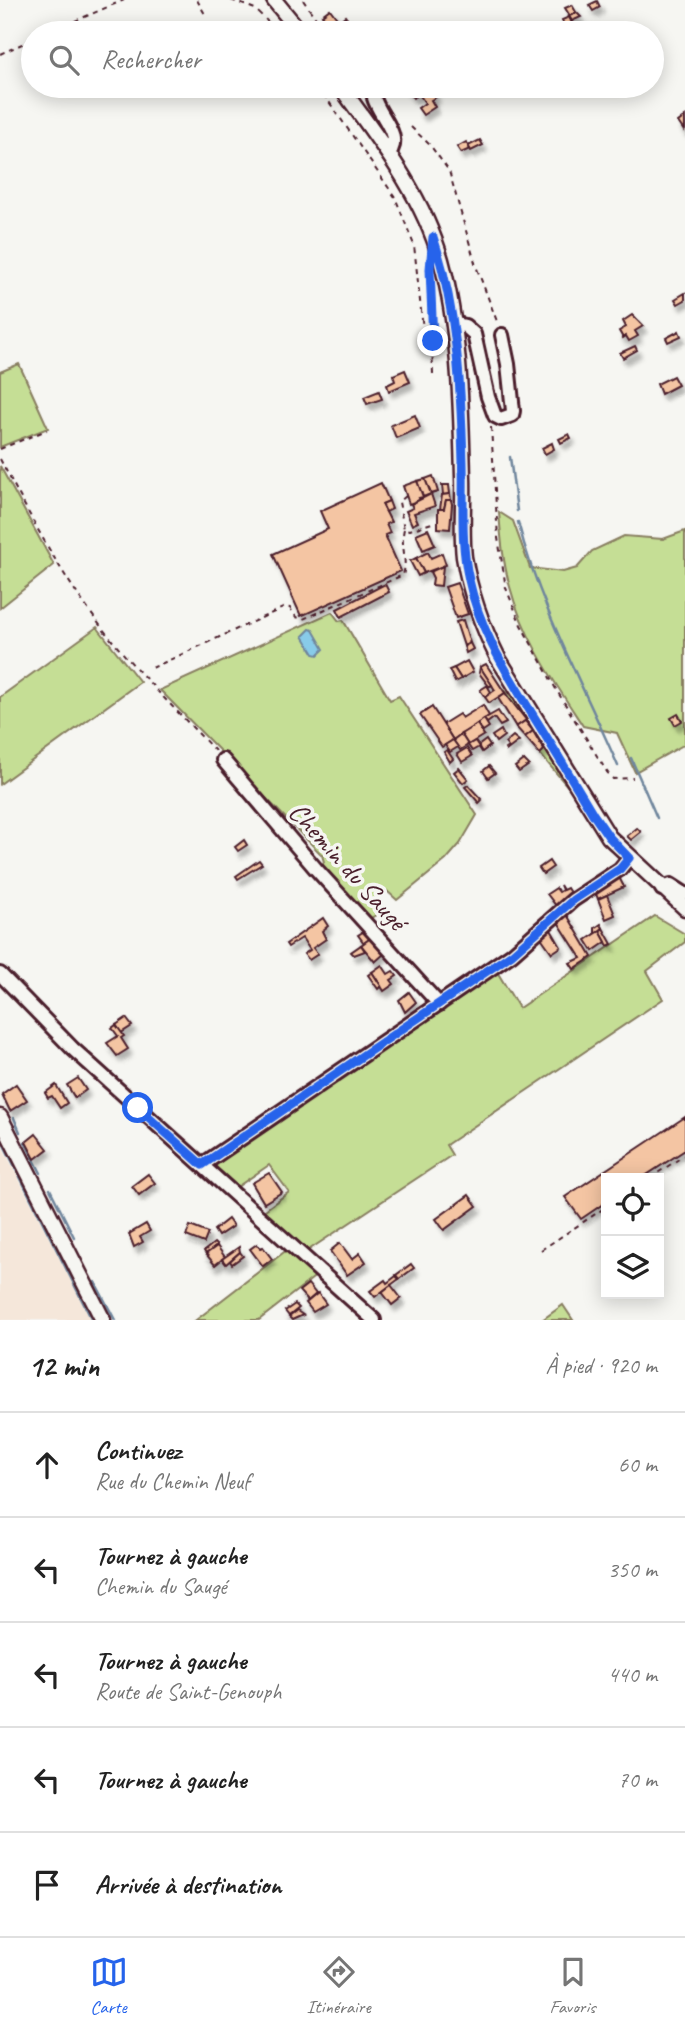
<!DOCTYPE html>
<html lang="fr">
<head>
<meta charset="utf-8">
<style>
  :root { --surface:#fff; --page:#f2f2f2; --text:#222; --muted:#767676; --line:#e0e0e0; --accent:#2563eb }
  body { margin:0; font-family:Caveat,sans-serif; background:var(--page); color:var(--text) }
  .controls { position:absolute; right:21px; bottom:21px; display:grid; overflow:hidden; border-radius:0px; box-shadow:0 4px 18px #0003 }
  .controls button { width:63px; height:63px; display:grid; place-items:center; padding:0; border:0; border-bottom:2px solid var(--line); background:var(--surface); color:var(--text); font:35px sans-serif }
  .stop { position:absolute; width:21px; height:21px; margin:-16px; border:5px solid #2563eb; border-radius:50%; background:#fff }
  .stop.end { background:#2563eb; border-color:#fff; box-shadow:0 2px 7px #0008 }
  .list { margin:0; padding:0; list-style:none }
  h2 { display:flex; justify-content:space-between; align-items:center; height:91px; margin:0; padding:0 28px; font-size:30px }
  h2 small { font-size:23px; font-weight:400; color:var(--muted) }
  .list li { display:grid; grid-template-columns:46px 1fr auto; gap:21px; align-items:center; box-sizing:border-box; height:105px; padding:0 28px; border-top:2px solid var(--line) }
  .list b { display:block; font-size:26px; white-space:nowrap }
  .list p { margin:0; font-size:23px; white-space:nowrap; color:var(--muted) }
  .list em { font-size:23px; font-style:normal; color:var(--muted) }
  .icon { flex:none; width:38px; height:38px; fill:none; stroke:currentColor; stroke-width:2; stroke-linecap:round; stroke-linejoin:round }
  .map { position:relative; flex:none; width:685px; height:1320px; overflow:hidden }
  .search { position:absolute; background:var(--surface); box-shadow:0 4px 18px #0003; left:21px; right:21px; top:21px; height:77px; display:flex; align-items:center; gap:18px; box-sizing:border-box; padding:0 24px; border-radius:38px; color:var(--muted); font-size:26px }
  .sheet { height:616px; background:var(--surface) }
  nav { display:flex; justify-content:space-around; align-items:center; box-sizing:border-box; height:98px; border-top:2px solid var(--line); background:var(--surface); font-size:19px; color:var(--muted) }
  nav a { display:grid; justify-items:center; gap:4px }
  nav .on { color:var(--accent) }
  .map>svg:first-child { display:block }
</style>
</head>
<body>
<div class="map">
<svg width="685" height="1320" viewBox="0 0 685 1320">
  <defs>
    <filter id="shadow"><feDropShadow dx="3.5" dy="6" stdDeviation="2" flood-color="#0004"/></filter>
  </defs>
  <rect width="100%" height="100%" fill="#f6f6f2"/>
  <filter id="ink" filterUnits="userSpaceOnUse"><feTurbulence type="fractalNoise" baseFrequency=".0143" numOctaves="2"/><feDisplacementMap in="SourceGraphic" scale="14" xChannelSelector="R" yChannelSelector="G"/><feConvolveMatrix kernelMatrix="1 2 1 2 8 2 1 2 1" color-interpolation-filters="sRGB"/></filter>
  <g filter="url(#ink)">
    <!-- built -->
    <polygon fill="#f5e7da" points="0,1142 91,1320 0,1320"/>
    <!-- green -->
    <g fill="#c5de95" stroke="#887e60" stroke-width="2">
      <polygon points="19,364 48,428 0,447 0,372"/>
      <polygon points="0,466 54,565 0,608"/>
      <path d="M499,512L513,521L530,568L563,572L577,568L592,551L624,536L663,539L685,531V744L635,772L617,733L583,726C555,683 523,637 510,587C503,563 501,538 499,512Z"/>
      <polygon points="332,612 339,621 343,620 390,700 399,696 477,815 460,844 446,860 397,900 387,891 371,903 379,913 371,918 321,865 324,862 322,855 160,690"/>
      <polygon points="97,627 140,682 0,784 0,697"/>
      <polygon points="502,688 515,699 580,801 540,754 544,750 543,746"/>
      <polygon points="655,916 685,934 685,942 647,971 663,999 446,1145 452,1155 307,1251 261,1213 289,1192 269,1165 234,1189 216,1171 215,1165 220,1157 496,970 519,1008"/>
      <polygon points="288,1249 317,1275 259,1320 196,1320"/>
      <polygon points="563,1305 573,1320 542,1320"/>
    </g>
    <!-- water -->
    <polygon fill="#88cbe9" stroke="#6f869d" stroke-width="2" points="310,629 313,630 324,649 318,655 314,654 303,636"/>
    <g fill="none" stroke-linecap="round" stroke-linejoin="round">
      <!-- stream -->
      <g stroke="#6f869d" stroke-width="2.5">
        <polyline points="510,457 517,511"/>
        <path d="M518,522C540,608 583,685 618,766"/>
        <polyline points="631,758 657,818"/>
        <polyline points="14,1118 20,1132"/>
        <polyline points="0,1137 92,1320"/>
        <polyline points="25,1142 41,1173"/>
        <polyline points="50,1189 74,1237"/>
        <polyline points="95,1282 115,1320"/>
      </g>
    </g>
    <!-- building -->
    <g fill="#f4c5a3" stroke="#4a1f2b" stroke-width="2" filter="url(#shadow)">
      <polygon points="597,1 600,7 593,11 589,5"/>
      <polygon points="572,5 576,12 570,16 565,8"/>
      <polygon points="330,9 339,21 345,16 355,29 350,33 337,33 322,15"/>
      <polygon points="577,13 581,17 572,21 569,16"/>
      <polygon points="569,17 572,23 564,26 562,20"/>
      <polygon points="404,86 431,86 413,98"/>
      <polygon points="431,86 436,97 431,100 435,107 423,115 418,108 425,103 419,94"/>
      <polygon points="685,117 685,130 684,131 678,122"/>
      <polygon points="480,140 483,145 471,151 468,146"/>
      <polygon points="466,142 470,149 461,153 457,147"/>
      <polygon points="685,293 685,300 678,304 675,299"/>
      <polygon points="632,315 643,326 635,331 638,336 629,341 626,336 623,338 619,331 626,327 623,321"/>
      <polygon points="679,331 681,336 668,342 666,338"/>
      <polygon points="635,346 637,350 623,358 620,353"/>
      <polygon points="405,370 410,382 389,391 387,385 395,381 393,375"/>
      <polygon points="673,376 678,385 661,394 657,384"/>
      <polygon points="379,391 382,399 367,404 364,397"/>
      <polygon points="415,415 420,428 396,438 391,425"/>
      <polygon points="569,434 571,438 561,443 559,439"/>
      <polygon points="552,443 554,449 545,454 542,448"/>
      <polygon points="433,476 438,492 431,494 425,479"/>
      <polygon points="425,479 431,494 423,497 417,481"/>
      <polygon points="417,481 423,497 419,498 420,500 409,504 403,486"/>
      <polygon points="381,483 389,501 382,504 391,522 386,524 390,533 385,535 401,571 301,616 273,554 328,529 320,511"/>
      <polygon points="442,485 449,485 450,494 443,495"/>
      <polygon points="431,494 435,506 414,513 418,522 412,525 406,511 413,508 411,504"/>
      <polygon points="450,494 451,500 446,500 444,509 440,509 442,495"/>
      <polygon points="446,500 451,500 452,504 450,529 438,528 438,509 444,509"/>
      <polygon points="389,501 392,509 386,512 382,504"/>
      <polygon points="428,529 435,545 423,550 416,534"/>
      <polygon points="428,552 431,558 442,553 446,565 424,573 416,558"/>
      <polygon points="416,558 424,573 418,576 410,561"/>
      <polygon points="443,566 441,586 432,585 433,578 430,572"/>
      <polygon points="457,583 468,614 456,618 445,587"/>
      <polygon points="385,584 389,592 341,617 337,609"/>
      <polygon points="463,620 470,643 464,646 456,622"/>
      <polygon points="470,643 473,649 466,653 464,646"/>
      <polygon points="467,661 473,672 461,679 454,668"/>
      <polygon points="486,664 505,693 489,703 485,697 495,690 480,667"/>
      <polygon points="480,667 492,685 488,687 491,692 485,697 480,690 488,685 479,673"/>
      <polygon points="454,668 461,679 455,682 449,670"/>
      <polygon points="505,693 526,720 516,727 498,698"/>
      <polygon points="483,705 489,716 453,740 443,724 459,714 462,718"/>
      <polygon points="432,707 453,740 442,747 420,715"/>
      <polygon points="498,711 506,723 500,726 494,718 487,723 484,719"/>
      <polygon points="678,714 682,721 675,725 671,718"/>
      <polygon points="484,719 489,727 483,731 477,724"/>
      <polygon points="525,721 533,731 525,737 516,727"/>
      <polygon points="477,724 484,735 468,745 461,734"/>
      <polygon points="501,730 504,736 496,742 492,736"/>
      <polygon points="533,731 544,750 540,754 525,737"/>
      <polygon points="461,734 468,745 460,750 453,740"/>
      <polygon points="513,736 519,741 506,751 505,749 508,747 505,743"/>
      <polygon points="453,740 458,747 450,752 445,745"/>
      <polygon points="486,740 490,746 482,752 478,746"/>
      <polygon points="475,741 479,747 472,751 468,745"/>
      <polygon points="467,748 472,756 462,762 457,754"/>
      <polygon points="447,750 453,759 450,762 444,752"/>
      <polygon points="524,760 529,765 519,772 515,767"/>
      <polygon points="489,766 495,773 488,778 483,771"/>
      <polygon points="459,768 468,779 463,783 454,772"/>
      <polygon points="468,785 482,800 479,803 465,787"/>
      <polygon points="637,828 641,832 631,840 627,836"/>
      <polygon points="244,840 247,845 238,851 235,847"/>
      <polygon points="259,860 262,864 238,879 236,876"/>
      <polygon points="549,861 553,867 543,874 539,868"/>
      <polygon points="619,877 624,887 598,899 594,889"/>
      <polygon points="560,885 563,890 567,888 572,896 557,907 547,894 556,888 559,892 562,890"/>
      <polygon points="607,895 615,915 606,919 598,899"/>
      <polygon points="566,913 592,957 574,969 570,963 581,958 558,922"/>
      <polygon points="323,918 328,926 322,931 326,939 313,948 318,954 309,960 304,954 310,950 302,938 288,947 286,944"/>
      <polygon points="601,924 603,928 595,934 595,928"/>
      <polygon points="550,928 561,947 552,953 540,936"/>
      <polygon points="603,928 612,944 608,946 600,931"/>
      <polygon points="366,930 372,937 364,943 358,935"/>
      <polygon points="600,931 606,942 593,951 586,940"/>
      <polygon points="372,937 385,953 375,962 361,945"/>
      <polygon points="361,945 365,951 354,955 351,952"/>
      <polygon points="382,965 388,974 393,971 397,976 391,980 394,984 384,991 372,972"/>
      <polygon points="372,972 381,986 378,989 368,975"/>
      <polygon points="409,992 416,1002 405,1012 399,1000"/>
      <polygon points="126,1018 132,1026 121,1033 116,1025"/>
      <polygon points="116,1025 124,1036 121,1038 128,1049 117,1056 107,1043 118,1036 112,1028"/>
      <polygon points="78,1078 86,1090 75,1098 67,1085"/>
      <polygon points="16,1084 27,1100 10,1111 2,1094"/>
      <polygon points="56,1085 67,1103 60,1108 52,1096 48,1098 45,1093"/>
      <polygon points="685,1117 685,1150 642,1178 606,1178 606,1202 581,1219 565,1197"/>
      <polygon points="36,1134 48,1149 35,1159 26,1142"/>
      <polygon points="269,1173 282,1192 264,1203 252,1183"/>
      <polygon points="148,1174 155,1183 139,1195 132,1186"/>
      <polygon points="469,1195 477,1206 444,1230 436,1219"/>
      <polygon points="228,1219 233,1226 218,1236 214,1230"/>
      <polygon points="146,1224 150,1231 140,1237 143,1242 134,1247 129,1234"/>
      <polygon points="190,1226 208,1233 204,1243 186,1236"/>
      <polygon points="214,1243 217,1246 206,1254 204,1251"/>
      <polygon points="340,1243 352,1259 360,1253 366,1262 347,1275 330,1251"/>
      <polygon points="257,1244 260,1248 263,1247 272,1259 263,1266 250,1249"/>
      <polygon points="217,1246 225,1257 215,1265 206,1254"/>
      <polygon points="239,1247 240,1252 226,1264 222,1259"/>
      <polygon points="240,1252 243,1256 232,1264 230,1261"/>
      <polygon points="411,1264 414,1268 399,1279 396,1275"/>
      <polygon points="396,1276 399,1279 375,1297 370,1291 385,1280 387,1283"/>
      <polygon points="308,1284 316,1294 308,1301 299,1291"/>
      <polygon points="391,1285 401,1298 392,1305 382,1292"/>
      <polygon points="318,1293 326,1304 313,1312 306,1303"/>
      <polygon points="295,1304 299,1308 289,1316 285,1311"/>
      <polygon points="297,1311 303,1315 292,1320 289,1317"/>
    </g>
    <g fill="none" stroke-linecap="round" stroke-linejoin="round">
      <!-- minor casing -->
      <g stroke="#4a1f2b" stroke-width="18">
        <g id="minor">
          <path d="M374,98C379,116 403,136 389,153"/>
          <polyline points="453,323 465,326 474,334 488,397 495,416 501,419 512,415 513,411 508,364 502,335"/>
          <polyline points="223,760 316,869 439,1004"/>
          <polyline points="662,889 671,885 685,894"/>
          <polyline points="0,974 73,1049 374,1320"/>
          <polyline points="202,1165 512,954 573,900 620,869 629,858"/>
        </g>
      </g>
      <!-- tertiary casing -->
      <g stroke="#4a1f2b" stroke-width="19">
        <g id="tertiary">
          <polyline points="274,0 301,33"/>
          <path d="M340,86C380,141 422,194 441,260C460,330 461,405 463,477C464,504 461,531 464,557C470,593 482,626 498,658L609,837L685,908"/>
          <polyline points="0,1117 103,1320"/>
        </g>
      </g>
      <!-- path -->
      <g stroke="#4a1f2b" stroke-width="2" stroke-dasharray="5 5" stroke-linecap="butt">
        <polyline points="197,0 206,16"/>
        <polyline points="231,0 255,9 279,33"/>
        <polyline points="303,0 326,33"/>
        <polyline points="47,33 124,0"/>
        <polyline points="0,54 33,39"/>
        <polyline points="318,86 395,197 414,245 423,329 433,341"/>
        <polyline points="362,86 365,91"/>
        <polyline points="411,127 430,145 449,171 476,266 498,324"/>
        <polyline points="430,269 433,375"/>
        <polyline points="491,427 498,538 506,588 521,625 557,691 607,772 613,779 633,778"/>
        <polyline points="0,449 47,430"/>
        <path d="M0,459C29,514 58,570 96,620C132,668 175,708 215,751"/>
        <polyline points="406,496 399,502 404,529 410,530 432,523"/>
        <path d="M152,668L285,607L290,608L296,617L303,619L403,575C408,560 400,545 404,529"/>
        <polyline points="650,1178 685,1155"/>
        <polyline points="541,1250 606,1207"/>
      </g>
      <!-- minor -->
      <use href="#minor" stroke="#f6f6f2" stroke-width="12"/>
      <!-- tertiary -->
      <use href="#tertiary" stroke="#f6f6f2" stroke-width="14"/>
    </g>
  </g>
  <g fill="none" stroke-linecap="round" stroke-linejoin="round" filter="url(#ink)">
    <!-- route -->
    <path stroke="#2563eb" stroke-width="9" d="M138,1108L202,1165L512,954L573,900L620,869L629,858L609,837L593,814C572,779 551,744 529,709C504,668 479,628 469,580C460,542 464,502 463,463C461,387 457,309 433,237L430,269L433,341"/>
  </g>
  <g text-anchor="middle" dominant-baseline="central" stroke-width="7" stroke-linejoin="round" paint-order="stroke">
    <!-- street labels -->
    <g font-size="28" fill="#4a1f2b" stroke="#f6f6f2">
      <text transform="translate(348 866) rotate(48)">Chemin du Saugé</text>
    </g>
  </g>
</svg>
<div class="controls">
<button><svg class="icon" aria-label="locate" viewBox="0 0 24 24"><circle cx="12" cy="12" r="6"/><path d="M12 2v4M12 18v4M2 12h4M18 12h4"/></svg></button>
<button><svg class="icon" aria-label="layers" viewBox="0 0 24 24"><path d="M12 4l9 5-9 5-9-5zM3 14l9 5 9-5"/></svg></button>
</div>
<div class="stop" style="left:138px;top:1108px"></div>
<div class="stop end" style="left:433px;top:341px"></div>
<div class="search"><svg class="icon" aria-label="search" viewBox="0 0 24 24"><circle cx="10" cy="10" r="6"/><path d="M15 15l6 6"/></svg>Rechercher</div>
</div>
<section class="sheet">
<h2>12 min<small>À pied · 920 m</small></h2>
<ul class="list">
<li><svg class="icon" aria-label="ahead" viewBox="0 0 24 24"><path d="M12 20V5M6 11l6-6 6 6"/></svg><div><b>Continuez</b><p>Rue du Chemin Neuf</p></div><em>60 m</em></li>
<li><svg class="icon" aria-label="left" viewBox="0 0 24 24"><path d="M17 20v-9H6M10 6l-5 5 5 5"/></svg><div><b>Tournez à gauche</b><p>Chemin du Saugé</p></div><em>350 m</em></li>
<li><svg class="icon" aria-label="left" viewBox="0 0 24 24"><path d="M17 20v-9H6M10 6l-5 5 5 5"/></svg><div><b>Tournez à gauche</b><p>Route de Saint-Genouph</p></div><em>440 m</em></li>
<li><svg class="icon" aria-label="left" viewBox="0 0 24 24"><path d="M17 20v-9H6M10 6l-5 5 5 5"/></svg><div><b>Tournez à gauche</b></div><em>70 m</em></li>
<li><svg class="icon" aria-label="arrive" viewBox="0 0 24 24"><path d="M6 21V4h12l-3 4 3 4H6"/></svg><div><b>Arrivée à destination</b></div></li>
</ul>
</section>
<nav>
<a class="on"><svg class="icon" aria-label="map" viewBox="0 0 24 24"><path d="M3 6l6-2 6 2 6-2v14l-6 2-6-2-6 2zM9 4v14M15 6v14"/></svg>Carte</a>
<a><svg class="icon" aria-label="directions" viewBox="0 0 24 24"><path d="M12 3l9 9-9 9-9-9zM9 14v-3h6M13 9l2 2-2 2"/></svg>Itinéraire</a>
<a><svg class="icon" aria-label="saved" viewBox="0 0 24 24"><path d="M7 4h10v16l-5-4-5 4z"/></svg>Favoris</a>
</nav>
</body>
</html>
